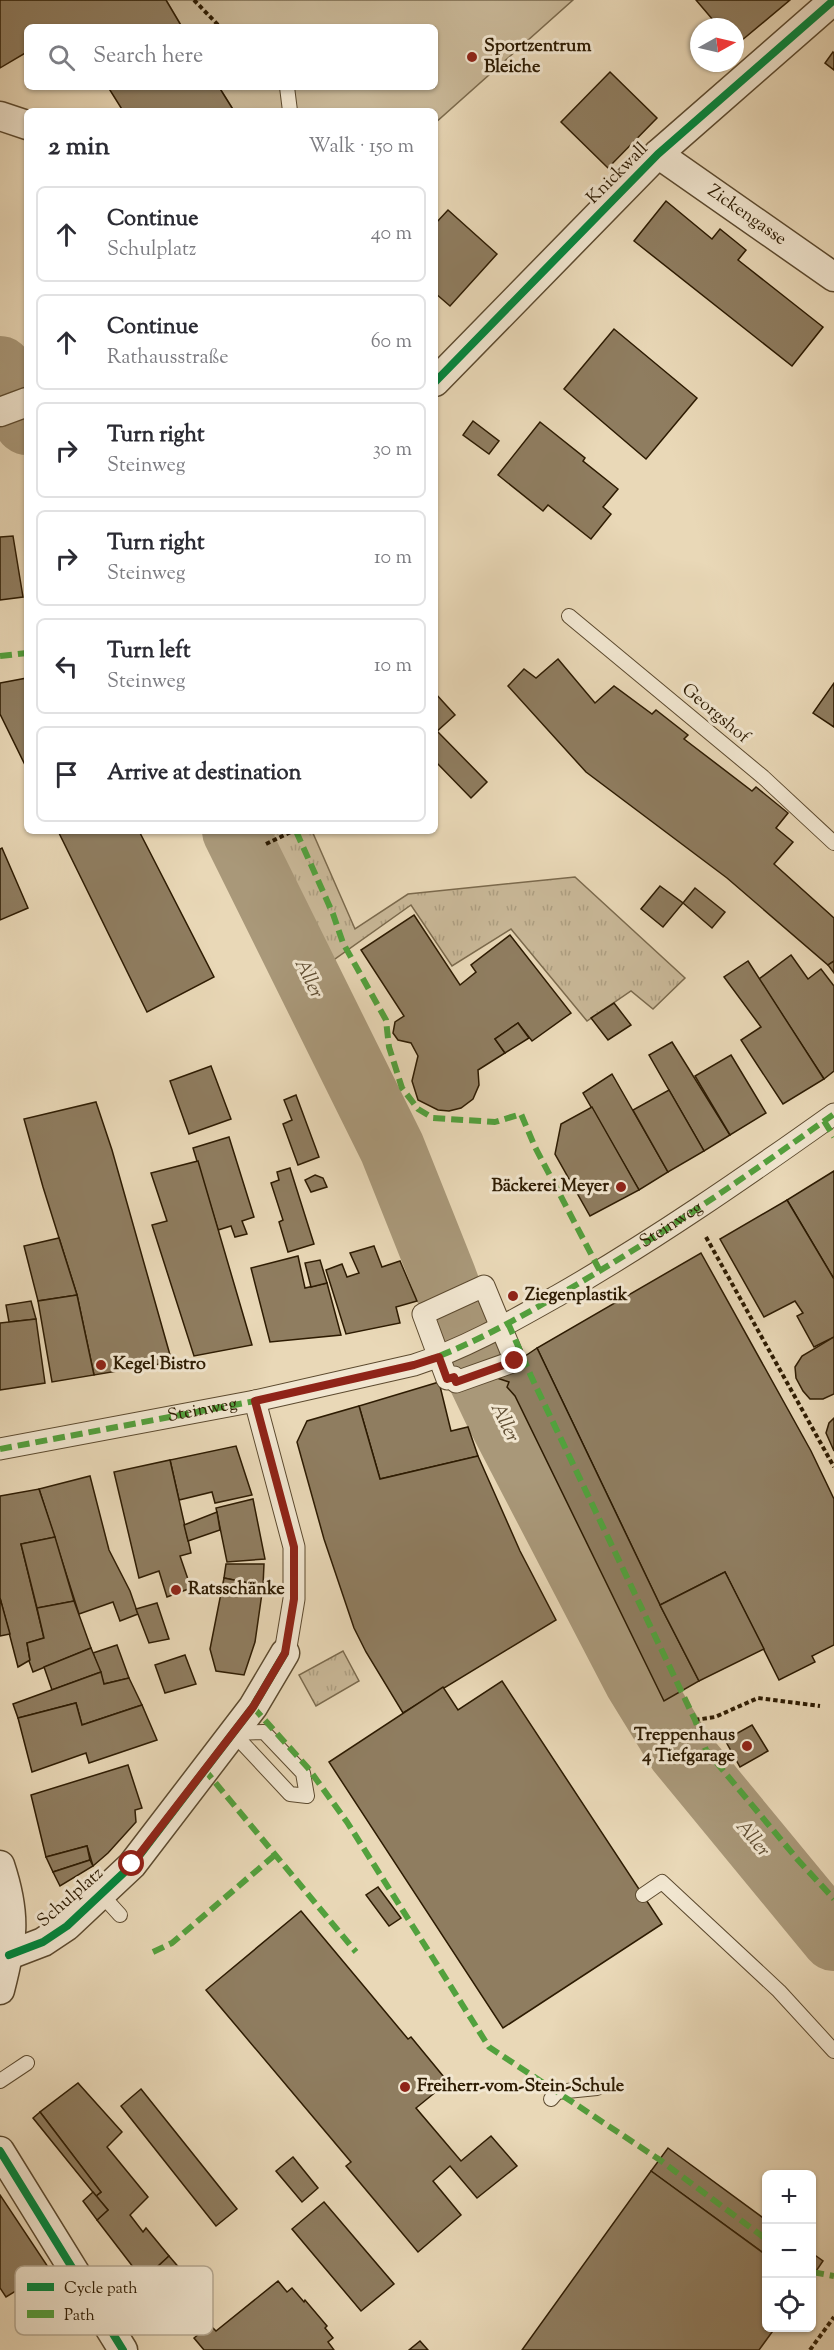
<!DOCTYPE html>
<html lang="en">
<head>
<meta charset="utf-8">
<style>
  :root { --surface:#fff; --page:#f2f2f3; --text:#2b2b33; --muted:#7c7c81; --line:#e1e1e2 }
  body { margin:0; font-family:"Sorts Mill Goudy",serif; background:var(--page); color:var(--text) }
  .controls { position:absolute; right:18px; bottom:18px; display:grid; overflow:hidden; border-radius:9px; box-shadow:0 2px 4px #0004 }
  .controls button { width:54px; height:54px; display:grid; place-items:center; padding:0; border:0; border-bottom:2px solid var(--line); background:var(--surface); color:var(--text); font:30px sans-serif }
  .compass { position:absolute; left:690px; top:18px; width:54px; height:54px; border-radius:50%; background:var(--surface); box-shadow:0 2px 4px #0004; rotate:82deg }
  .stop { position:absolute; width:18px; height:18px; margin:-14px; border:4px solid #8f2418; border-radius:50%; background:#fff }
  .stop.end { background:#8f2418; border-color:#fff; box-shadow:0 2px 6px #0008 }
  .list { margin:0; padding:0; list-style:none }
  h2 { display:flex; justify-content:space-between; align-items:center; height:78px; margin:0; padding:0 24px; font-size:26px }
  h2 small { font-size:20px; font-weight:400; color:var(--muted) }
  .list li { display:grid; grid-template-columns:39px 1fr auto; gap:18px; align-items:center; box-sizing:border-box; height:96px; margin:0 12px 12px; padding:0 12px; border:2px solid var(--line); border-radius:9px }
  .list b { display:block; font-size:22px; white-space:nowrap }
  .list p { margin:0; font-size:20px; white-space:nowrap; color:var(--muted) }
  .list em { font-size:20px; font-style:normal; color:var(--muted) }
  .icon { flex:none; width:33px; height:33px; fill:none; stroke:currentColor; stroke-width:2; stroke-linecap:round; stroke-linejoin:round }
  .map { position:relative; flex:none; width:834px; height:2350px; overflow:hidden }
  .search { position:absolute; background:var(--surface); box-shadow:0 2px 4px #0004; left:24px; top:24px; width:414px; height:66px; display:flex; align-items:center; gap:15px; box-sizing:border-box; padding:0 21px; border-radius:9px; color:var(--muted); font-size:22px }
  .panel { position:absolute; background:var(--surface); box-shadow:0 2px 4px #0004; left:24px; top:108px; width:414px; height:726px; border-radius:9px }
  .map>svg:first-child { display:block }
</style>
</head>
<body>
<div class="map">
<svg width="834" height="2350" viewBox="0 0 834 2350">
  <defs>
    <pattern id="grass-tufts" width="24" height="20" patternUnits="userSpaceOnUse" patternTransform="scale(1.5)"><rect width="24" height="20" fill="#c9b898"/><path d="M3 7l-1-3M5 7V3M7 7l1-3M15 17l-1-3M17 17v-4M19 17l1-3" fill="none" stroke="#ad9e81"/></pattern>
    <pattern id="water-ripples" width="26" height="14" patternUnits="userSpaceOnUse" patternTransform="scale(1.5)"><rect width="26" height="14" fill="#a99879"/><path d="M2 4q2-2 4 0t4 0M15 11q2-2 4 0t4 0" fill="none" stroke="#8a7b61"/></pattern>
  </defs>
  <rect width="100%" height="100%" fill="#e9d8b7"/>
  <filter id="stains"><feTurbulence type="fractalNoise" baseFrequency=".00333" numOctaves="4"/><feColorMatrix values="0 0 0 0 .2 0 0 0 0 .09 0 0 0 0 .02 0 0 0 .5 -.17"/></filter>
  <radialGradient id="worn" r=".72"><stop offset=".6" stop-color="#630" stop-opacity="0"/><stop offset="1" stop-color="#630" stop-opacity=".3"/></radialGradient>
  <!-- grass -->
  <g fill="url(#grass-tufts)" stroke="#7b6a4d" stroke-width="1.5">
    <polygon points="264,831 312,831 355,929 408,894 575,877 685,978 653,1009 631,991 587,1021 511,929 452,966 411,905 325,966"/>
    <polygon points="343,1651 359,1681 316,1706 299,1675"/>
  </g>
  <!-- pitch -->
  <polygon fill="#c9b898" stroke="#7b6a4d" stroke-width="1.5" points="166,0 573,0 435,123 435,111 234,111 219,87 435,87 435,27 182,27"/>
  <!-- water -->
  <polygon fill="url(#water-ripples)" stroke="#776649" stroke-width="1.5" points="0,339 22,386 0,392"/>
  <g fill="none" stroke-linecap="round" stroke-linejoin="round">
    <!-- river -->
    <g stroke="#a99879" stroke-width="66">
      <polyline points="0,369 27,422"/>
      <polyline points="235,831 392,1148 443,1276 480,1376 498,1414 637,1681 680,1751 834,1938"/>
    </g>
  </g>
  <!-- building -->
  <g fill="#8f7d60" stroke="#2d1b02" stroke-width="1.5">
    <polygon points="0,0 166,0 182,27 71,27 70,25 27,27 27,52 0,68"/>
    <polygon points="696,0 790,0 735,46 735,27 719,27"/>
    <polygon points="833,52 834,53 834,70 825,63"/>
    <polygon points="610,72 657,118 608,168 561,122"/>
    <polygon points="108,87 219,87 234,111 123,111"/>
    <polygon points="666,201 712,239 720,229 746,250 738,260 823,327 792,366 634,241"/>
    <polygon points="448,210 497,254 450,306 435,293 435,224"/>
    <polygon points="614,329 697,398 646,459 564,389"/>
    <polygon points="473,421 499,441 489,454 463,435"/>
    <polygon points="540,422 585,458 583,461 618,489 603,507 611,514 591,539 548,505 543,511 498,475"/>
    <polygon points="13,536 23,597 0,600 0,537"/>
    <polygon points="558,659 595,703 614,686 652,714 656,710 688,735 684,739 752,791 756,787 788,813 776,828 793,842 774,864 834,918 834,961 828,965 727,878 586,772 508,686 524,669 536,678"/>
    <polygon points="27,678 27,769 0,714 0,683"/>
    <polygon points="834,683 834,727 813,713"/>
    <polygon points="435,693 455,715 435,733"/>
    <polygon points="437,731 487,782 471,798 435,761"/>
    <polygon points="58,831 139,831 214,977 147,1012"/>
    <polygon points="2,848 28,908 0,920 0,849"/>
    <polygon points="660,886 683,903 663,927 641,909"/>
    <polygon points="695,888 725,912 712,928 683,903"/>
    <polygon points="414,915 460,985 476,972 471,965 510,935 571,1013 532,1041 518,1023 495,1039 505,1053 478,1070 479,1085 473,1099 461,1108 449,1111 438,1110 418,1100 412,1081 418,1056 411,1043 398,1040 393,1033 395,1022 404,1016 361,950"/>
    <polygon points="791,955 808,979 821,969 834,986 834,1071 824,1079 759,979"/>
    <polygon points="748,961 824,1079 783,1104 741,1040 761,1027 724,977"/>
    <polygon points="834,961 834,973 828,965"/>
    <polygon points="614,1003 631,1025 608,1040 591,1018"/>
    <polygon points="518,1023 529,1038 505,1053 495,1039"/>
    <polygon points="672,1042 730,1135 704,1151 649,1055"/>
    <polygon points="731,1055 766,1113 730,1135 695,1076"/>
    <polygon points="211,1066 231,1119 189,1134 170,1081"/>
    <polygon points="612,1074 668,1172 639,1190 583,1093"/>
    <polygon points="669,1090 704,1151 668,1172 633,1110"/>
    <polygon points="296,1095 319,1157 298,1165 283,1124 292,1120 284,1100"/>
    <polygon points="96,1102 112,1150 172,1362 94,1375 77,1295 43,1187 24,1119"/>
    <polygon points="592,1107 639,1190 590,1216 555,1154 561,1124"/>
    <polygon points="229,1137 254,1217 242,1221 247,1234 235,1237 231,1226 218,1230 193,1148"/>
    <polygon points="198,1161 252,1345 194,1356 152,1225 167,1221 151,1173"/>
    <polygon points="290,1168 314,1244 288,1252 279,1222 283,1220 271,1183 279,1180 277,1172"/>
    <polygon points="834,1171 834,1279 787,1200"/>
    <polygon points="315,1175 323,1178 327,1187 311,1192 305,1180"/>
    <polygon points="787,1200 834,1279 834,1337 814,1347 797,1316 803,1313 795,1301 764,1317 720,1239"/>
    <polygon points="59,1238 77,1295 38,1301 24,1246"/>
    <polygon points="374,1246 382,1267 400,1261 417,1301 396,1307 400,1323 346,1334 326,1270 342,1264 347,1277 359,1273 350,1253"/>
    <polygon points="701,1253 811,1451 834,1499 834,1645 812,1656 815,1662 779,1680 725,1572 660,1605 537,1348"/>
    <polygon points="298,1256 305,1288 327,1283 341,1335 270,1342 251,1268"/>
    <polygon points="320,1260 327,1283 311,1287 305,1263"/>
    <polygon points="77,1295 94,1375 52,1382 38,1301"/>
    <polygon points="31,1301 36,1319 9,1322 6,1305"/>
    <polygon points="36,1319 45,1383 0,1390 0,1323"/>
    <polygon points="834,1337 834,1394 823,1399 810,1399 803,1391 796,1378 795,1367 802,1356"/>
    <polygon points="537,1348 660,1605 699,1681 664,1701 515,1396 507,1387 509,1382 494,1377"/>
    <polygon points="439,1382 451,1431 468,1427 478,1456 380,1479 359,1406"/>
    <polygon points="359,1406 380,1479 478,1456 520,1551 556,1620 403,1713 366,1652 354,1628 324,1539 297,1442 307,1421"/>
    <polygon points="834,1418 834,1451 826,1433 829,1423"/>
    <polygon points="236,1446 252,1495 215,1503 212,1492 179,1500 170,1460"/>
    <polygon points="170,1460 191,1553 180,1556 191,1588 167,1597 159,1571 139,1578 114,1472"/>
    <polygon points="90,1476 109,1550 130,1591 138,1614 120,1621 113,1602 79,1614 39,1489"/>
    <polygon points="39,1489 55,1537 21,1544 44,1638 27,1643 30,1660 18,1667 0,1598 0,1496"/>
    <polygon points="253,1499 265,1559 227,1562 216,1508"/>
    <polygon points="217,1512 220,1530 188,1541 184,1525"/>
    <polygon points="55,1537 74,1601 37,1608 21,1544"/>
    <polygon points="226,1564 264,1564 263,1586 224,1578"/>
    <polygon points="725,1572 764,1649 699,1681 660,1605"/>
    <polygon points="224,1578 263,1586 255,1642 244,1675 216,1671 210,1649"/>
    <polygon points="0,1598 10,1634 0,1636"/>
    <polygon points="74,1601 91,1648 33,1672 29,1661 30,1660 27,1643 44,1638 37,1608"/>
    <polygon points="157,1603 169,1639 149,1643 136,1609"/>
    <polygon points="117,1645 129,1678 104,1684 93,1653"/>
    <polygon points="91,1648 101,1672 52,1690 44,1667"/>
    <polygon points="185,1655 196,1684 165,1693 155,1665"/>
    <polygon points="101,1672 104,1684 129,1678 142,1705 82,1725 76,1703 18,1718 13,1704"/>
    <polygon points="502,1681 662,1924 503,2028 329,1762 443,1687 458,1710"/>
    <polygon points="76,1703 82,1725 142,1705 157,1740 89,1763 86,1753 32,1772 18,1718"/>
    <polygon points="752,1725 768,1751 740,1767 725,1740"/>
    <polygon points="128,1765 142,1808 135,1810 136,1822 108,1853 93,1866 87,1846 46,1857 31,1795"/>
    <polygon points="87,1846 90,1860 53,1872 46,1857"/>
    <polygon points="90,1860 93,1866 60,1886 53,1872"/>
    <polygon points="378,1887 401,1918 389,1926 366,1895"/>
    <polygon points="301,1911 408,2039 411,2037 448,2082 416,2108 461,2161 491,2136 517,2166 477,2198 450,2166 433,2181 461,2215 418,2252 346,2166 351,2162 206,1990"/>
    <polygon points="78,2083 122,2132 107,2147 148,2197 130,2215 143,2232 146,2228 169,2256 143,2280 97,2220 108,2210 96,2196 101,2192 40,2112"/>
    <polygon points="141,2089 237,2209 216,2226 121,2106"/>
    <polygon points="40,2112 101,2192 96,2196 33,2118"/>
    <polygon points="668,2148 766,2220 766,2255 651,2171"/>
    <polygon points="293,2157 318,2188 302,2202 276,2171"/>
    <polygon points="651,2171 766,2255 766,2328 775,2328 759,2350 522,2350"/>
    <polygon points="93,2192 108,2210 97,2220 83,2201"/>
    <polygon points="0,2195 50,2270 6,2297 0,2288"/>
    <polygon points="324,2202 394,2284 361,2311 292,2229"/>
    <polygon points="812,2253 823,2261 812,2277"/>
    <polygon points="169,2256 181,2270 154,2292 143,2280"/>
    <polygon points="278,2281 287,2292 292,2288 304,2302 305,2300 327,2326 325,2328 333,2338 328,2342 334,2350 204,2350 194,2338 210,2325 216,2331"/>
    <polygon points="420,2341 428,2350 409,2350"/>
  </g>
  <g fill="none" stroke-linecap="round" stroke-linejoin="round">
    <!-- service casing -->
    <g stroke="#5c4a2f" stroke-width="16">
      <g id="service">
        <polyline points="287,87 290,111"/>
        <polyline points="569,616 763,777 834,843"/>
        <polygon points="264,1732 303,1773 307,1796 290,1794 233,1733"/>
        <polyline points="101,1894 120,1915"/>
        <polyline points="643,1895 662,1882 779,1991 834,2051"/>
        <polyline points="0,2081 27,2063"/>
        <polyline points="551,2099 557,2092 597,2088"/>
      </g>
    </g>
    <!-- pedestrian casing -->
    <g stroke="#5c4a2f" stroke-width="23">
      <g id="pedestrian">
        <polygon points="484,1286 515,1361 456,1382 454,1377 447,1379 423,1314"/>
        <polyline points="255,1401 294,1547 294,1599 285,1653"/>
        <path d="M0,1449L255,1401L414,1365C464,1349 511,1322 557,1296C653,1241 744,1178 834,1114"/>
      </g>
    </g>
    <!-- minor casing -->
    <g stroke="#5c4a2f" stroke-width="31">
      <g id="minor">
        <polyline points="0,116 27,125"/>
        <path id="s1" d="M658,154L834,277"/>
        <polyline points="435,382 658,154 834,0"/>
        <polyline points="0,412 27,402"/>
        <path d="M0,1865C17,1916 13,1940 0,1990"/>
        <polyline points="9,1955 43,1942 67,1926 132,1865 253,1707 285,1653"/>
        <polyline points="0,2151 123,2350"/>
      </g>
    </g>
    <!-- path -->
    <g stroke="#2d1b02" stroke-width="4" stroke-dasharray="4.5 3" stroke-linecap="butt">
      <polyline points="194,0 220,27"/>
      <polyline points="266,844 293,831"/>
      <polyline points="706,1237 834,1467"/>
      <polyline points="695,1720 715,1717 758,1698 820,1706"/>
      <polyline points="810,2350 834,2317"/>
    </g>
    <!-- service -->
    <use href="#service" stroke="#f1e6d0" stroke-width="14"/>
    <!-- pedestrian -->
    <use href="#pedestrian" stroke="#f1e6d0" stroke-width="21"/>
    <!-- minor -->
    <use href="#minor" stroke="#f1e6d0" stroke-width="28"/>
    <!-- quiet -->
    <g stroke="#52a13d" stroke-width="6" stroke-dasharray="12 6" stroke-linecap="butt">
      <polyline points="0,656 27,653"/>
      <polyline points="296,831 333,914 343,943 386,1020 389,1047 402,1088 418,1109 433,1118 495,1122 521,1114 535,1147 600,1271"/>
      <polyline points="824,1121 834,1137"/>
      <polyline points="508,1323 531,1376 695,1720 706,1750 798,1860 834,1899"/>
      <polyline points="255,1401 294,1547 294,1599 285,1653"/>
      <path id="s2" d="M0,1449L255,1401L414,1365C464,1349 511,1322 557,1296C653,1241 744,1178 834,1114"/>
      <polyline points="253,1707 308,1768 347,1822 489,2047 660,2160 766,2239"/>
      <polyline points="204,1769 356,1952"/>
      <polyline points="153,1952 172,1943 276,1854"/>
      <polyline points="812,2272 834,2276"/>
    </g>
    <!-- cycleway casing -->
    <g stroke="#f1e6d0" stroke-width="11">
      <g id="cycleway">
        <polyline points="435,382 658,154 834,0"/>
        <polyline points="9,1955 43,1942 67,1926 132,1865 253,1707 285,1653"/>
        <polyline points="0,2151 123,2350"/>
      </g>
    </g>
    <!-- cycleway -->
    <use href="#cycleway" stroke="#00873e" stroke-width="8"/>
  </g>
  <g fill="none" stroke-linecap="round" stroke-linejoin="round">
    <!-- route -->
    <polyline stroke="#8f2418" stroke-width="8" points="132,1864 253,1707 285,1653 294,1599 294,1547 255,1401 414,1365 439,1357 447,1379 454,1377 456,1382 515,1361"/>
  </g>
  <!-- markers -->
  <g fill="#8f2418" stroke="#f1e6d0" stroke-width="2">
    <circle cx="472" cy="57" r="6"/>
    <circle cx="621" cy="1187" r="6"/>
    <circle cx="513" cy="1296" r="6"/>
    <circle cx="101" cy="1365" r="6"/>
    <circle cx="176" cy="1590" r="6"/>
    <circle cx="747" cy="1746" r="6"/>
    <circle cx="405" cy="2087" r="6"/>
  </g>
  <g text-anchor="middle" dominant-baseline="central" stroke-width="6" stroke-linejoin="round" paint-order="stroke">
    <!-- poi labels -->
    <g font-size="18" font-weight="bold" fill="#2d1b02" stroke="#f1e6d0" text-anchor="start">
      <text x="484" y="47">Sportzentrum<tspan x="484" dy="21">Bleiche</tspan></text>
      <text x="609" y="1187" text-anchor="end">Bäckerei Meyer</text>
      <text x="525" y="1296">Ziegenplastik</text>
      <text x="113" y="1365">Kegel Bistro</text>
      <text x="188" y="1590">Ratsschänke</text>
      <text x="735" y="1736" text-anchor="end">Treppenhaus<tspan x="735" dy="21">4 Tiefgarage</tspan></text>
      <text x="417" y="2087">Freiherr-vom-Stein-Schule</text>
    </g>
    <!-- street labels -->
    <g font-size="18" fill="#2d1b02" stroke="#f1e6d0">
      <text transform="translate(618 174) rotate(-45)">Knickwall</text>
      <text stroke="none"><textPath href="#s1" startOffset="108">Zickengasse</textPath></text>
      <text transform="translate(715 714) rotate(40)">Georgshof</text>
      <text stroke="none"><textPath href="#s2" startOffset="716">Steinweg</textPath></text>
      <text stroke="none"><textPath href="#s2" startOffset="206">Steinweg</textPath></text>
      <text transform="translate(71 1898) rotate(-41)">Schulplatz</text>
    </g>
    <!-- water labels -->
    <g font-size="20" font-style="italic" fill="#5f4d32" stroke="#f1e6d0">
      <text transform="translate(308 979) rotate(64)">Aller</text>
      <text transform="translate(504 1423) rotate(64)">Aller</text>
      <text transform="translate(752 1839) rotate(50)">Aller</text>
    </g>
  </g>
  <!-- legend -->
  <rect x="15" y="2266" width="198" height="69" rx="9" fill="#f1e6d0" stroke="#b6a992" stroke-width="1.5"/>
  <rect x="27" y="2283" width="27" height="8" fill="#00873e"/>
  <rect x="27" y="2310" width="27" height="8" fill="#52a13d"/>
  <g font-size="16" fill="#2d1b02">
    <text x="64" y="2293">Cycle path</text>
    <text x="64" y="2320">Path</text>
  </g>
  <rect width="100%" height="100%" filter="url(#stains)"/>
  <rect width="100%" height="100%" fill="url(#worn)"/>
</svg>
<div class="controls">
<button>+</button>
<button>−</button>
<button><svg class="icon" aria-label="locate" viewBox="0 0 24 24"><circle cx="12" cy="12" r="6"/><path d="M12 2v4M12 18v4M2 12h4M18 12h4"/></svg></button>
</div>
<svg class="compass" viewBox="-18 -18 36 36"><path d="M0-13l5 13h-10z" fill="#e53935"/><path d="M0 13l5-13h-10z" fill="#7c7c81"/></svg>
<div class="stop" style="left:132px;top:1864px"></div>
<div class="stop end" style="left:515px;top:1361px"></div>
<div class="search"><svg class="icon" aria-label="search" viewBox="0 0 24 24"><circle cx="10" cy="10" r="6"/><path d="M15 15l6 6"/></svg>Search here</div>
<section class="panel">
<h2>2 min<small>Walk · 150 m</small></h2>
<ul class="list">
<li><svg class="icon" aria-label="ahead" viewBox="0 0 24 24"><path d="M12 20V5M6 11l6-6 6 6"/></svg><div><b>Continue</b><p>Schulplatz</p></div><em>40 m</em></li>
<li><svg class="icon" aria-label="ahead" viewBox="0 0 24 24"><path d="M12 20V5M6 11l6-6 6 6"/></svg><div><b>Continue</b><p>Rathausstraße</p></div><em>60 m</em></li>
<li><svg class="icon" aria-label="right" viewBox="0 0 24 24"><path d="M7 20v-9h11M14 6l5 5-5 5"/></svg><div><b>Turn right</b><p>Steinweg</p></div><em>30 m</em></li>
<li><svg class="icon" aria-label="right" viewBox="0 0 24 24"><path d="M7 20v-9h11M14 6l5 5-5 5"/></svg><div><b>Turn right</b><p>Steinweg</p></div><em>10 m</em></li>
<li><svg class="icon" aria-label="left" viewBox="0 0 24 24"><path d="M17 20v-9H6M10 6l-5 5 5 5"/></svg><div><b>Turn left</b><p>Steinweg</p></div><em>10 m</em></li>
<li><svg class="icon" aria-label="arrive" viewBox="0 0 24 24"><path d="M6 21V4h12l-3 4 3 4H6"/></svg><div><b>Arrive at destination</b></div></li>
</ul>
</section>
</div>
</body>
</html>
